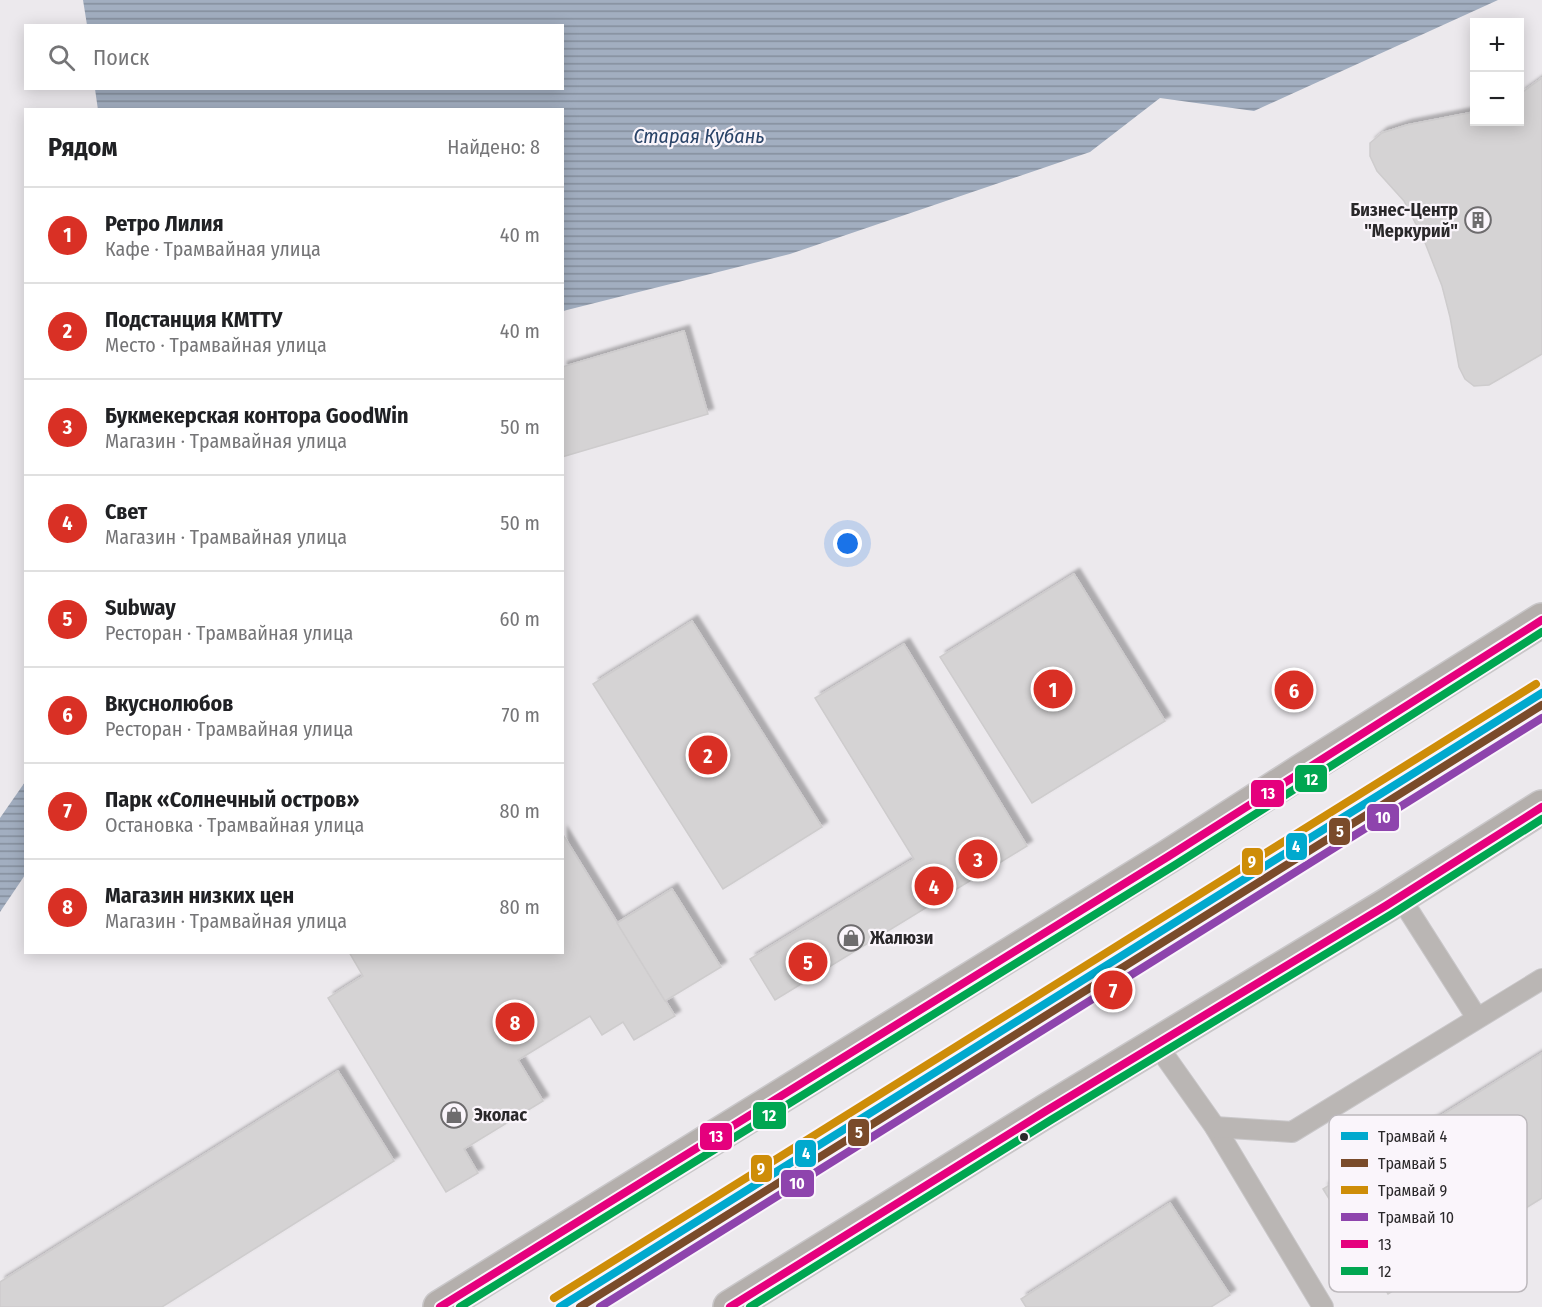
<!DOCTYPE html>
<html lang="ru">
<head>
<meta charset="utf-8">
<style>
  :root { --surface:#fff; --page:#f6f6f6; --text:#202124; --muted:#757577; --line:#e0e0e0; --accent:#d93025 }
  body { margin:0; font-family:"Fira Sans Condensed",sans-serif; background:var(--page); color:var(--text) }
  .controls { position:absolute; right:18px; top:18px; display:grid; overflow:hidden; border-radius:0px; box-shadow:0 3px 15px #0003 }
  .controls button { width:54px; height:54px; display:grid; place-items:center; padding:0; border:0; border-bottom:2px solid var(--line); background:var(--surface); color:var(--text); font:30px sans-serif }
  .you { position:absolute; left:848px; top:544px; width:21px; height:21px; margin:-15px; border:4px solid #fff; border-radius:50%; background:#1a73e8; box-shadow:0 0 0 9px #1a73e833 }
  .badge { display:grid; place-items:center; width:39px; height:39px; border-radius:50%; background:var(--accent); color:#fff; font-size:20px; font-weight:700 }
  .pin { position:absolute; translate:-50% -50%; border:3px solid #fff; box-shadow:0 2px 6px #0006 }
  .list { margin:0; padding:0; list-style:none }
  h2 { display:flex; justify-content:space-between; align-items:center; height:78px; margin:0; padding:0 24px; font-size:26px }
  h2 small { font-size:20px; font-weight:400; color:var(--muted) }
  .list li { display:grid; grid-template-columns:39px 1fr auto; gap:18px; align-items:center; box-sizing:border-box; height:96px; padding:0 24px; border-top:2px solid var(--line) }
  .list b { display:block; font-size:22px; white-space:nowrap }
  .list p { margin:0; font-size:20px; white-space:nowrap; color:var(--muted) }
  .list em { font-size:20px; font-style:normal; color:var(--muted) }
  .icon { flex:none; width:33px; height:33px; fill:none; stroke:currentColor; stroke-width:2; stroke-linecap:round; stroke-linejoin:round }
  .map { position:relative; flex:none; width:1542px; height:1307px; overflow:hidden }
  .search { position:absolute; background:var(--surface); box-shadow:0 3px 15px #0003; left:24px; top:24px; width:540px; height:66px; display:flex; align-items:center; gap:15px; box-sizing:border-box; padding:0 21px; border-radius:0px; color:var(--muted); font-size:22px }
  .panel { position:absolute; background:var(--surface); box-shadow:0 3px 15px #0003; left:24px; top:108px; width:540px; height:846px; border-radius:0px }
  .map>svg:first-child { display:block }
</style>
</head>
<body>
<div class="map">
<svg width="1542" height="1307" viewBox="0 0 1542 1307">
  <defs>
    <pattern id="water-rules" width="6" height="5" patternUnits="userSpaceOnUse" patternTransform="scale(1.5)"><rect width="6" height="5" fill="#a2aec0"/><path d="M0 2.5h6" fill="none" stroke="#848e9c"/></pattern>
    <filter id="shadow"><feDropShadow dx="5.5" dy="-5.5" stdDeviation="1.5" flood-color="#0004"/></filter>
  </defs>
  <rect width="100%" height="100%" fill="#ece9ed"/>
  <!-- water -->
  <g fill="url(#water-rules)">
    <polygon points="83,0 1498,0 1254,111 1160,98 1090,152 790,254 563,311 562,110 98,110 95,89 562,88 562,26 87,25"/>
    <polygon points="25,782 25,875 0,912 0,818"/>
  </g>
  <!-- building -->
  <g fill="#d5d3d4" stroke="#cecccd" stroke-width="1.5" filter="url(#shadow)">
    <polygon points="1542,78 1542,354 1489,385 1474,386 1465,379 1459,367 1450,317 1442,286 1424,240 1404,201 1377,171 1370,156 1370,143 1382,133 1407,125 1474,112 1474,122 1520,122 1520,94"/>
    <polygon points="684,331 708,414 562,457 562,367"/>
    <polygon points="1074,574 1165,721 1032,803 940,657"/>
    <polygon points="692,621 822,827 723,889 593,684"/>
    <polygon points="904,644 1027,846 775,1000 750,959 914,859 815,698"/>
    <polygon points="562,833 675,1016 634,1040 623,1022 602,1035 590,1016 518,1060 543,1101 464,1149 478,1173 446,1192 328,998 363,976 349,952 562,952"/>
    <polygon points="672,889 721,967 665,1001 617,923"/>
    <polygon points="1542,1053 1542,1198 1388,1294 1323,1189"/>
    <polygon points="338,1071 394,1161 162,1307 0,1307 0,1282"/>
    <polygon points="1170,1203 1230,1295 1211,1307 1026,1307 1021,1299"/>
  </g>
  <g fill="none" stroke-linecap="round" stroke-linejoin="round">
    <!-- lane casing -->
    <g stroke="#c9c7c9" stroke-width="22">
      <g id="lane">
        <polyline points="1400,897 1477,1018"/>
        <polyline points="1157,1045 1215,1127 1323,1307"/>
        <polyline points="1215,1127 1292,1132 1542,979"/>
      </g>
    </g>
    <!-- primary casing -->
    <g stroke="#c9c7c9" stroke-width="36">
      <g id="primary">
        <polyline points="440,1307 1169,856 1300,772 1542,620"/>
        <polyline points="730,1307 1046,1111 1387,905 1542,807"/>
      </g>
    </g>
    <!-- lane -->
    <use href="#lane" stroke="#bab6b4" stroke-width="20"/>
    <!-- primary -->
    <use href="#primary" stroke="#b4afac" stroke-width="33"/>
    <!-- bus-1 casing -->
    <g stroke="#faf5fb" stroke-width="12">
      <g id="bus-1">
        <polyline points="440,1307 1169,856 1542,620"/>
        <polyline points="730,1307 1046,1111 1387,905 1542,807"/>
      </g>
    </g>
    <!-- bus-2 casing -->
    <g stroke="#faf5fb" stroke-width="12">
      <g id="bus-2">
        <polyline points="460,1307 1175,865 1542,632"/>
        <polyline points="750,1307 1051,1120 1392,914 1542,819"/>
      </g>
    </g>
    <!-- bus-1 -->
    <use href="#bus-1" stroke="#e5007d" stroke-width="8"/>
    <!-- bus-2 -->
    <use href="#bus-2" stroke="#00a651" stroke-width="8"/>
    <!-- tram-1 casing -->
    <g stroke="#faf5fb" stroke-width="12">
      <polyline id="tram-1" points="560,1307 1542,693"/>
    </g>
    <!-- tram-2 casing -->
    <g stroke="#faf5fb" stroke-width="12">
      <polyline id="tram-2" points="580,1307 1542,705"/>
    </g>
    <!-- tram-3 casing -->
    <g stroke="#faf5fb" stroke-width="12">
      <polyline id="tram-3" points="554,1298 1536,684"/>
    </g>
    <!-- tram-4 casing -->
    <g stroke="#faf5fb" stroke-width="12">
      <polyline id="tram-4" points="600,1307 1542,718"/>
    </g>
    <!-- tram-1 -->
    <use href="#tram-1" stroke="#00a9ce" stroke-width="8"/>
    <!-- tram-2 -->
    <use href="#tram-2" stroke="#7a4b2a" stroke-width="8"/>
    <!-- tram-3 -->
    <use href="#tram-3" stroke="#ce8d08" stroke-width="8"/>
    <!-- tram-4 -->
    <use href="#tram-4" stroke="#8e44ad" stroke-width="8"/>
  </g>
  <!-- icons -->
  <defs>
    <g id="building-ring" transform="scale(1.35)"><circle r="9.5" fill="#faf5fb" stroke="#6e6c6e" stroke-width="1.5"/><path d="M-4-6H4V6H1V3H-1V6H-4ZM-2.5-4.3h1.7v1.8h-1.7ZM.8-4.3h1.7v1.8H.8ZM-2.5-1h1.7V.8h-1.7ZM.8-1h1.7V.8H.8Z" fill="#6e6c6e"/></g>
    <g id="shop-ring" transform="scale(1.35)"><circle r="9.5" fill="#faf5fb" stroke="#6e6c6e" stroke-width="1.5"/><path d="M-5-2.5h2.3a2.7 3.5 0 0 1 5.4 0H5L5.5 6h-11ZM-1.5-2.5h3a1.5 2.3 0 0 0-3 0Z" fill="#6e6c6e"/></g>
  </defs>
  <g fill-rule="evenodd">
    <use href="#building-ring" x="1478" y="220"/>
    <use href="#shop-ring" x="851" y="938"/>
    <use href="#shop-ring" x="454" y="1115"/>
  </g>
  <!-- markers -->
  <circle fill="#2a282a" stroke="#faf5fb" stroke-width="2" cx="1024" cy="1137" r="5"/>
  <g text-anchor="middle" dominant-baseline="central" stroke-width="4.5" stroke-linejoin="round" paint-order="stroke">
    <!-- poi labels -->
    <g font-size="18" font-weight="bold" fill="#2a282a" stroke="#faf5fb" text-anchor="start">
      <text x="1458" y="210" text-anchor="end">Бизнес-Центр<tspan x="1458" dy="21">"Меркурий"</tspan></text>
      <text x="870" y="938">Жалюзи</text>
      <text x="474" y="1115">Эколас</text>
    </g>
    <!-- water labels -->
    <g font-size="20" font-style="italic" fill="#294368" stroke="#faf5fb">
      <text x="699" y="136">Старая Кубань</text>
    </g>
  </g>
  <!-- legend -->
  <rect x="1329" y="1115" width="198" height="177" rx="9" fill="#faf5fb" stroke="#bcb8bc" stroke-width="1.5"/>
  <rect x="1341" y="1132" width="27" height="8" fill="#00a9ce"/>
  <rect x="1341" y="1159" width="27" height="8" fill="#7a4b2a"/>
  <rect x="1341" y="1186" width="27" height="8" fill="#ce8d08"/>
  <rect x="1341" y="1213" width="27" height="8" fill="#8e44ad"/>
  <rect x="1341" y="1240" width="27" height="8" fill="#e5007d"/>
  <rect x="1341" y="1267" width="27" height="8" fill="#00a651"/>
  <g font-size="16" fill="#2a282a">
    <text x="1378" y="1142">Трамвай 4</text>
    <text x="1378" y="1169">Трамвай 5</text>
    <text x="1378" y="1196">Трамвай 9</text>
    <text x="1378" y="1223">Трамвай 10</text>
    <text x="1378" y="1250">13</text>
    <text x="1378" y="1277">12</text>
  </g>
  <g stroke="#faf5fb" stroke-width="2">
    <rect x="1294" y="764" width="34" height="29" rx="6" fill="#00a651"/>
    <rect x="1250" y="779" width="35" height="29" rx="6" fill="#e5007d"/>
    <rect x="1366" y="803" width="34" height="29" rx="6" fill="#8e44ad"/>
    <rect x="1328" y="817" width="23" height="29" rx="6" fill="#7a4b2a"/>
    <rect x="1285" y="832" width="23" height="29" rx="6" fill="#00a9ce"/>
    <rect x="1241" y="847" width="23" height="29" rx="6" fill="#ce8d08"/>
    <rect x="752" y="1101" width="35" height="29" rx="6" fill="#00a651"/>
    <rect x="847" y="1118" width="23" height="29" rx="6" fill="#7a4b2a"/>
    <rect x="699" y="1122" width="34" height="29" rx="6" fill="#e5007d"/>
    <rect x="794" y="1139" width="23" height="29" rx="6" fill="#00a9ce"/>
    <rect x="750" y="1154" width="23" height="29" rx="6" fill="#ce8d08"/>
    <rect x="780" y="1169" width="35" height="29" rx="6" fill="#8e44ad"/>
  </g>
  <g font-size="16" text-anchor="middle" font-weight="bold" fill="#fff">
    <text x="1311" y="785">12</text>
    <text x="1268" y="799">13</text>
    <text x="1383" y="823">10</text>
    <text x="1340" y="837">5</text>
    <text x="1296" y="852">4</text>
    <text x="1252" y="867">9</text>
    <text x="769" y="1121">12</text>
    <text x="859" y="1138">5</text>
    <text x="716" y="1142">13</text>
    <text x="806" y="1159">4</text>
    <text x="761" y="1174">9</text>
    <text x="797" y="1189">10</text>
  </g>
</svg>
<div class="controls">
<button>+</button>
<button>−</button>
</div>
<div class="you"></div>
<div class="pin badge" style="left:1053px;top:689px">1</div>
<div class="pin badge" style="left:708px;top:755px">2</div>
<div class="pin badge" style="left:978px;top:859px">3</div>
<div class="pin badge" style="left:934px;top:886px">4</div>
<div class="pin badge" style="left:808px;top:962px">5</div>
<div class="pin badge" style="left:1294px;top:690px">6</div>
<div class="pin badge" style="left:1113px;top:990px">7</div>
<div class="pin badge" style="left:515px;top:1022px">8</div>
<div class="search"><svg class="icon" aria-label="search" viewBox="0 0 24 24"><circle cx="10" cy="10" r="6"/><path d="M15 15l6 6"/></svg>Поиск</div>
<section class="panel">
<h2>Рядом<small>Найдено: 8</small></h2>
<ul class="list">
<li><span class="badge">1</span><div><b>Ретро Лилия</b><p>Кафе · Трамвайная улица</p></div><em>40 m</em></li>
<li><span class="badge">2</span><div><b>Подстанция КМТТУ</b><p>Место · Трамвайная улица</p></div><em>40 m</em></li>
<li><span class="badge">3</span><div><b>Букмекерская контора GoodWin</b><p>Магазин · Трамвайная улица</p></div><em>50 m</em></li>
<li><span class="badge">4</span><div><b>Свет</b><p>Магазин · Трамвайная улица</p></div><em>50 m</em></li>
<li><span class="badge">5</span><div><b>Subway</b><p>Ресторан · Трамвайная улица</p></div><em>60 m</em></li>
<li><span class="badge">6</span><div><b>Вкуснолюбов</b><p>Ресторан · Трамвайная улица</p></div><em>70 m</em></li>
<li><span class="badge">7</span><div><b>Парк «Солнечный остров»</b><p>Остановка · Трамвайная улица</p></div><em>80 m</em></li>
<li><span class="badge">8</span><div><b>Магазин низких цен</b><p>Магазин · Трамвайная улица</p></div><em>80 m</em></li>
</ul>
</section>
</div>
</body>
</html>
